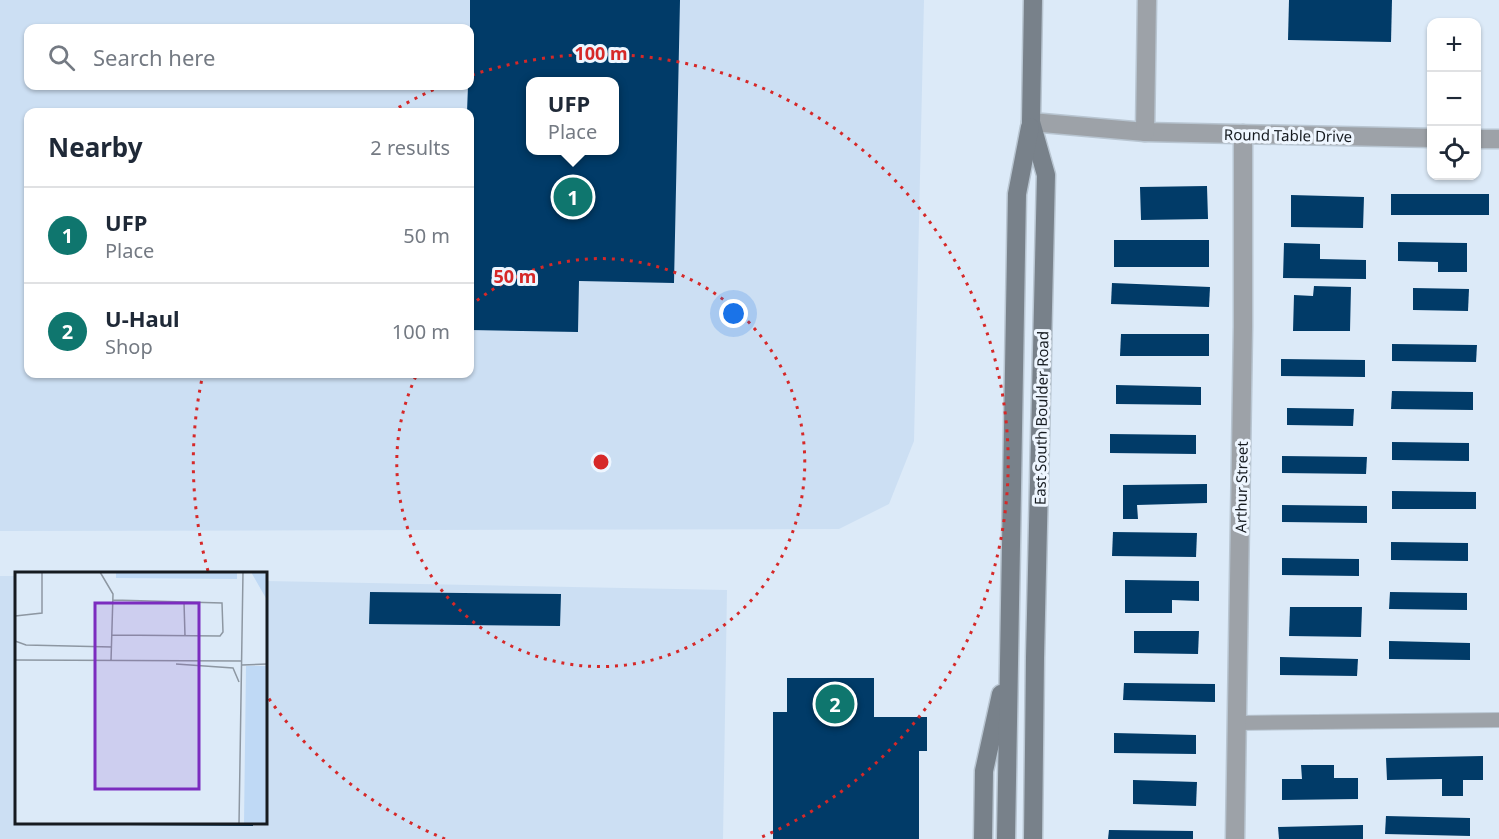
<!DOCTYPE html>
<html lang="en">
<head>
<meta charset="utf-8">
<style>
  :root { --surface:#fff; --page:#f6f6f7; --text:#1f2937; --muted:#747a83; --line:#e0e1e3; --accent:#0f766e }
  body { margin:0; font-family:"Noto Sans",sans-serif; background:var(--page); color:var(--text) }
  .controls { position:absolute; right:18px; top:18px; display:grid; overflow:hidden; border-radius:12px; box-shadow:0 2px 4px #0004 }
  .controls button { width:54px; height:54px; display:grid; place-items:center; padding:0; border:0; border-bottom:2px solid var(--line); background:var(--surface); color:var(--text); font:30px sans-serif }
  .you { position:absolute; left:734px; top:314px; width:21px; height:21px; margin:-15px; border:4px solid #fff; border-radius:50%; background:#1a73e8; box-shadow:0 0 0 9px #1a73e833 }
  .badge { display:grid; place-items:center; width:39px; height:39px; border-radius:50%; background:var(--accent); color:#fff; font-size:20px; font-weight:700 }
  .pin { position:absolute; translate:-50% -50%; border:3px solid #fff; box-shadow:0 2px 6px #0006 }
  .popup { position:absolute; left:526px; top:77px; width:93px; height:78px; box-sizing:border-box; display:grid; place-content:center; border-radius:12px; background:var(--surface); filter:drop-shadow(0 2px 4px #0005); font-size:20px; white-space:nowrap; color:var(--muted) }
  .popup b { font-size:22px; color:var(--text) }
  .popup::after { content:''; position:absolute; left:50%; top:100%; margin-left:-12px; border:12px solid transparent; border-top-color:var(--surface) }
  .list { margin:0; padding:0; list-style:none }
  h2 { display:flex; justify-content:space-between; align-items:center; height:78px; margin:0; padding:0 24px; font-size:26px }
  h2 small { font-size:20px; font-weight:400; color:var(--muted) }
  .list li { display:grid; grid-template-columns:39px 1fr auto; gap:18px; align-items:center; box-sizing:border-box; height:96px; padding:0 24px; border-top:2px solid var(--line) }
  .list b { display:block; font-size:22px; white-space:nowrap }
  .list p { margin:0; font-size:20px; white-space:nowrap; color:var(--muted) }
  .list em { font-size:20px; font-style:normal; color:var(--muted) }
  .icon { flex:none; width:33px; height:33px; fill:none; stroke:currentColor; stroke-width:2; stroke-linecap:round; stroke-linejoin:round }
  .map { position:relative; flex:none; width:1499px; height:839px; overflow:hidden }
  .search { position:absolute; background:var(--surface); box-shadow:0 2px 4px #0004; left:24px; top:24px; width:450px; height:66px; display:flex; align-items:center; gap:15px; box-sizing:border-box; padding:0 21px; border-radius:12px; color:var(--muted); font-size:22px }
  .panel { position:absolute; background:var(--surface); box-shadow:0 2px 4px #0004; left:24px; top:108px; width:450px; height:270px; border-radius:12px }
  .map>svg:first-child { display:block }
</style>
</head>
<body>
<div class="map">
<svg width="1499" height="839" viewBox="0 0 1499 839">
  <rect width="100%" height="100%" fill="#dceaf8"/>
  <!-- built -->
  <g fill="#ccdff3" fill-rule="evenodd">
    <path d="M0,0H924L914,441L889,504L839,529L0,531ZM28,28H470V86H28ZM531,82H615V150H531ZM28,112H470V374H28Z"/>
    <polygon points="0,576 16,576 16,822 266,822 266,581 727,590 723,839 0,839"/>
  </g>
  <!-- building -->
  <g fill="#013b68" fill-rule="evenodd">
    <path d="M470,0H680L674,283L579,281L578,332L470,330V112H467L468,86H470ZM531,82H615V150H531Z"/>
    <polygon points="1289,0 1392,0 1391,42 1288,40"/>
    <polygon points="1207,186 1208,219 1141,220 1140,187"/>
    <rect x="1391" y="194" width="98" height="21"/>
    <polygon points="1291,195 1364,197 1363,228 1291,227"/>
    <rect x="1114" y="240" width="95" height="27"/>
    <polygon points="1398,242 1467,243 1467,272 1438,272 1438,262 1398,261"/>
    <polygon points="1284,243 1320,244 1320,259 1366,260 1366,279 1283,278"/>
    <polygon points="1112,283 1210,287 1209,307 1111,304"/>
    <polygon points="1314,286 1351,287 1350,331 1293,331 1294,295 1313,296"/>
    <polygon points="1413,288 1469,289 1468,311 1413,310"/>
    <polygon points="1121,334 1209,334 1209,356 1120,356"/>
    <polygon points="1392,344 1477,345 1476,362 1392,361"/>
    <polygon points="1281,359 1365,360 1365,377 1281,376"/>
    <polygon points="1116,385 1201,387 1201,405 1116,404"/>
    <polygon points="1392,391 1473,392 1473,410 1391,409"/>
    <polygon points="1287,408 1354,409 1353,426 1287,425"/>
    <polygon points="1110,434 1196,435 1196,454 1110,453"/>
    <polygon points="1392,442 1469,443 1469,461 1392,460"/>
    <polygon points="1282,456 1367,457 1366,474 1282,473"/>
    <polygon points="1207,484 1207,503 1137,505 1138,519 1123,519 1123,485"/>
    <polygon points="1392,491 1476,492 1476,509 1392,509"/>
    <polygon points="1282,505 1367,506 1367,523 1282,522"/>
    <polygon points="1113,532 1197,533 1196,557 1112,556"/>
    <polygon points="1391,542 1468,543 1468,561 1391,560"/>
    <polygon points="1282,558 1359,559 1359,576 1282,575"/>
    <polygon points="1125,580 1199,581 1199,601 1172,600 1172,613 1125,613"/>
    <polygon points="370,592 561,594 560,626 369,624"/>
    <polygon points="1390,592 1467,593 1467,610 1389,609"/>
    <polygon points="1290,607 1362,607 1361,637 1289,636"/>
    <polygon points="1134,631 1199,631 1198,654 1134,653"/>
    <polygon points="1389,641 1470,643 1470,660 1389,659"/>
    <polygon points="1280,657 1358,659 1357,676 1280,675"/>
    <polygon points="787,678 874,678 874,717 927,717 927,751 919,751 919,839 773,839 773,712 787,712"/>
    <polygon points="1124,683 1215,684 1215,702 1123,700"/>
    <polygon points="1114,733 1196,735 1196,754 1114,753"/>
    <polygon points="1483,756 1483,780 1463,780 1463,796 1442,796 1442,779 1387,780 1386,758"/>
    <polygon points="1301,765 1334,765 1334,778 1358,778 1358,799 1282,800 1282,779 1302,779"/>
    <polygon points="1133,780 1197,782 1196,806 1133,804"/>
    <polygon points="1386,816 1470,818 1470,836 1385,834"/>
    <polygon points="130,822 253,822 253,826 130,825"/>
    <polygon points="1363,825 1363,839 1279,839 1278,827"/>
    <polygon points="1109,830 1193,831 1193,839 1108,839"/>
  </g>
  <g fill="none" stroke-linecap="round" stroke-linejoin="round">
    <!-- lane casing -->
    <g stroke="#b8c5d1" stroke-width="16">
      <polyline id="lane" points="1237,723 1499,720"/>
    </g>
    <!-- street casing -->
    <g stroke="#b8c5d1" stroke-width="21">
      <g id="street">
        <polyline points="1031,122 1145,132 1432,138"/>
        <polyline points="1145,132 1147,0"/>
        <polyline points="1476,139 1499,139"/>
        <polyline points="1235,839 1243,327 1243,134"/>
      </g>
    </g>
    <!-- secondary casing -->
    <g stroke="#b8c5d1" stroke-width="21">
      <g id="secondary">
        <polyline points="1033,0 1031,122 1046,175 1035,658 1033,839"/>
        <polyline points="983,839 984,771 1001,694"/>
        <polyline points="1006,839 1017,194 1030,127"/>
      </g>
    </g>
    <!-- lane -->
    <use href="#lane" stroke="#9da2a8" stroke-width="14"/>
    <!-- street -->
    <use href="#street" stroke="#9da2a8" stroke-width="18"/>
    <!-- secondary -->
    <use href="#secondary" stroke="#78818a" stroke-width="18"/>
  </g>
  <!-- distance rings -->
  <g fill="none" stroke="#d62828" stroke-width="3" stroke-dasharray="3 6">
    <path d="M470 306A204 204 0 1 1 417 374"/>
    <path d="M445 839A408 408 0 0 1 267 696M208 571A408 408 0 0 1 203 374M391 112A408 408 0 0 1 442 86M472 75A408 408 0 0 1 757 839"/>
  </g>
  <g text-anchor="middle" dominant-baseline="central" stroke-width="6" stroke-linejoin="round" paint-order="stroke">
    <!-- street labels -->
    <g font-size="15" fill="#161b20" stroke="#eef6ff">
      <text transform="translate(1288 135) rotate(1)">Round Table Drive</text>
      <text transform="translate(1041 418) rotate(-89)">East South Boulder Road</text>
      <text transform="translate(1241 487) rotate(-89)">Arthur Street</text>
    </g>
  </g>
  <!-- overview -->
  <g transform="translate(15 572)">
    <rect width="252" height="252" fill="#dceaf8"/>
    <path d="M101,0H222V7L101,6ZM236,0H249L252,5V28ZM231,94H252V252H229Z" fill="#bfd9f5"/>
    <path fill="none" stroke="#8d97a2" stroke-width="1.5" d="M85,0L98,22L96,89M169,30L170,64M0,44L27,41V0M97,63L205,64L208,60L207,31L98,28M0,69L11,73L97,75M0,88L227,89M161,92L218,96L224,110M227,93L252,92M224,252L228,0"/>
    <path fill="#7b2cbf" fill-opacity="0.15" stroke="#7b2cbf" stroke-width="3" d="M80,31H184V217H80Z"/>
    <rect width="252" height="252" fill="none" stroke="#161b20" stroke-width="3"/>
  </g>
  <circle cx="601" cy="462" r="9" fill="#d62828" stroke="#eef6ff" stroke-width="3"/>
  <g font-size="18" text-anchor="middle" font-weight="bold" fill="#d62828" stroke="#eef6ff" stroke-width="6" stroke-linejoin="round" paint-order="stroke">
    <text x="601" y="60">100 m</text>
    <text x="515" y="283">50 m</text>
  </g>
</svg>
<div class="controls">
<button>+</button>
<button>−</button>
<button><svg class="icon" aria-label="locate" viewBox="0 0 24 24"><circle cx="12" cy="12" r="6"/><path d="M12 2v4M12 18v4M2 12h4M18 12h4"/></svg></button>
</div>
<div class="you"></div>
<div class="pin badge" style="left:573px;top:197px">1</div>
<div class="popup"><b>UFP</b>Place</div>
<div class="pin badge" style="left:835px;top:704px">2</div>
<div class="search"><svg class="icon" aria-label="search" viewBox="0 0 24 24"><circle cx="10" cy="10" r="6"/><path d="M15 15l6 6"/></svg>Search here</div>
<section class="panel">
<h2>Nearby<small>2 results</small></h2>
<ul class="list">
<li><span class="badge">1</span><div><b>UFP</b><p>Place</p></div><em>50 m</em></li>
<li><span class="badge">2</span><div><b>U-Haul</b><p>Shop</p></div><em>100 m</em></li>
</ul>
</section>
</div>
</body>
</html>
